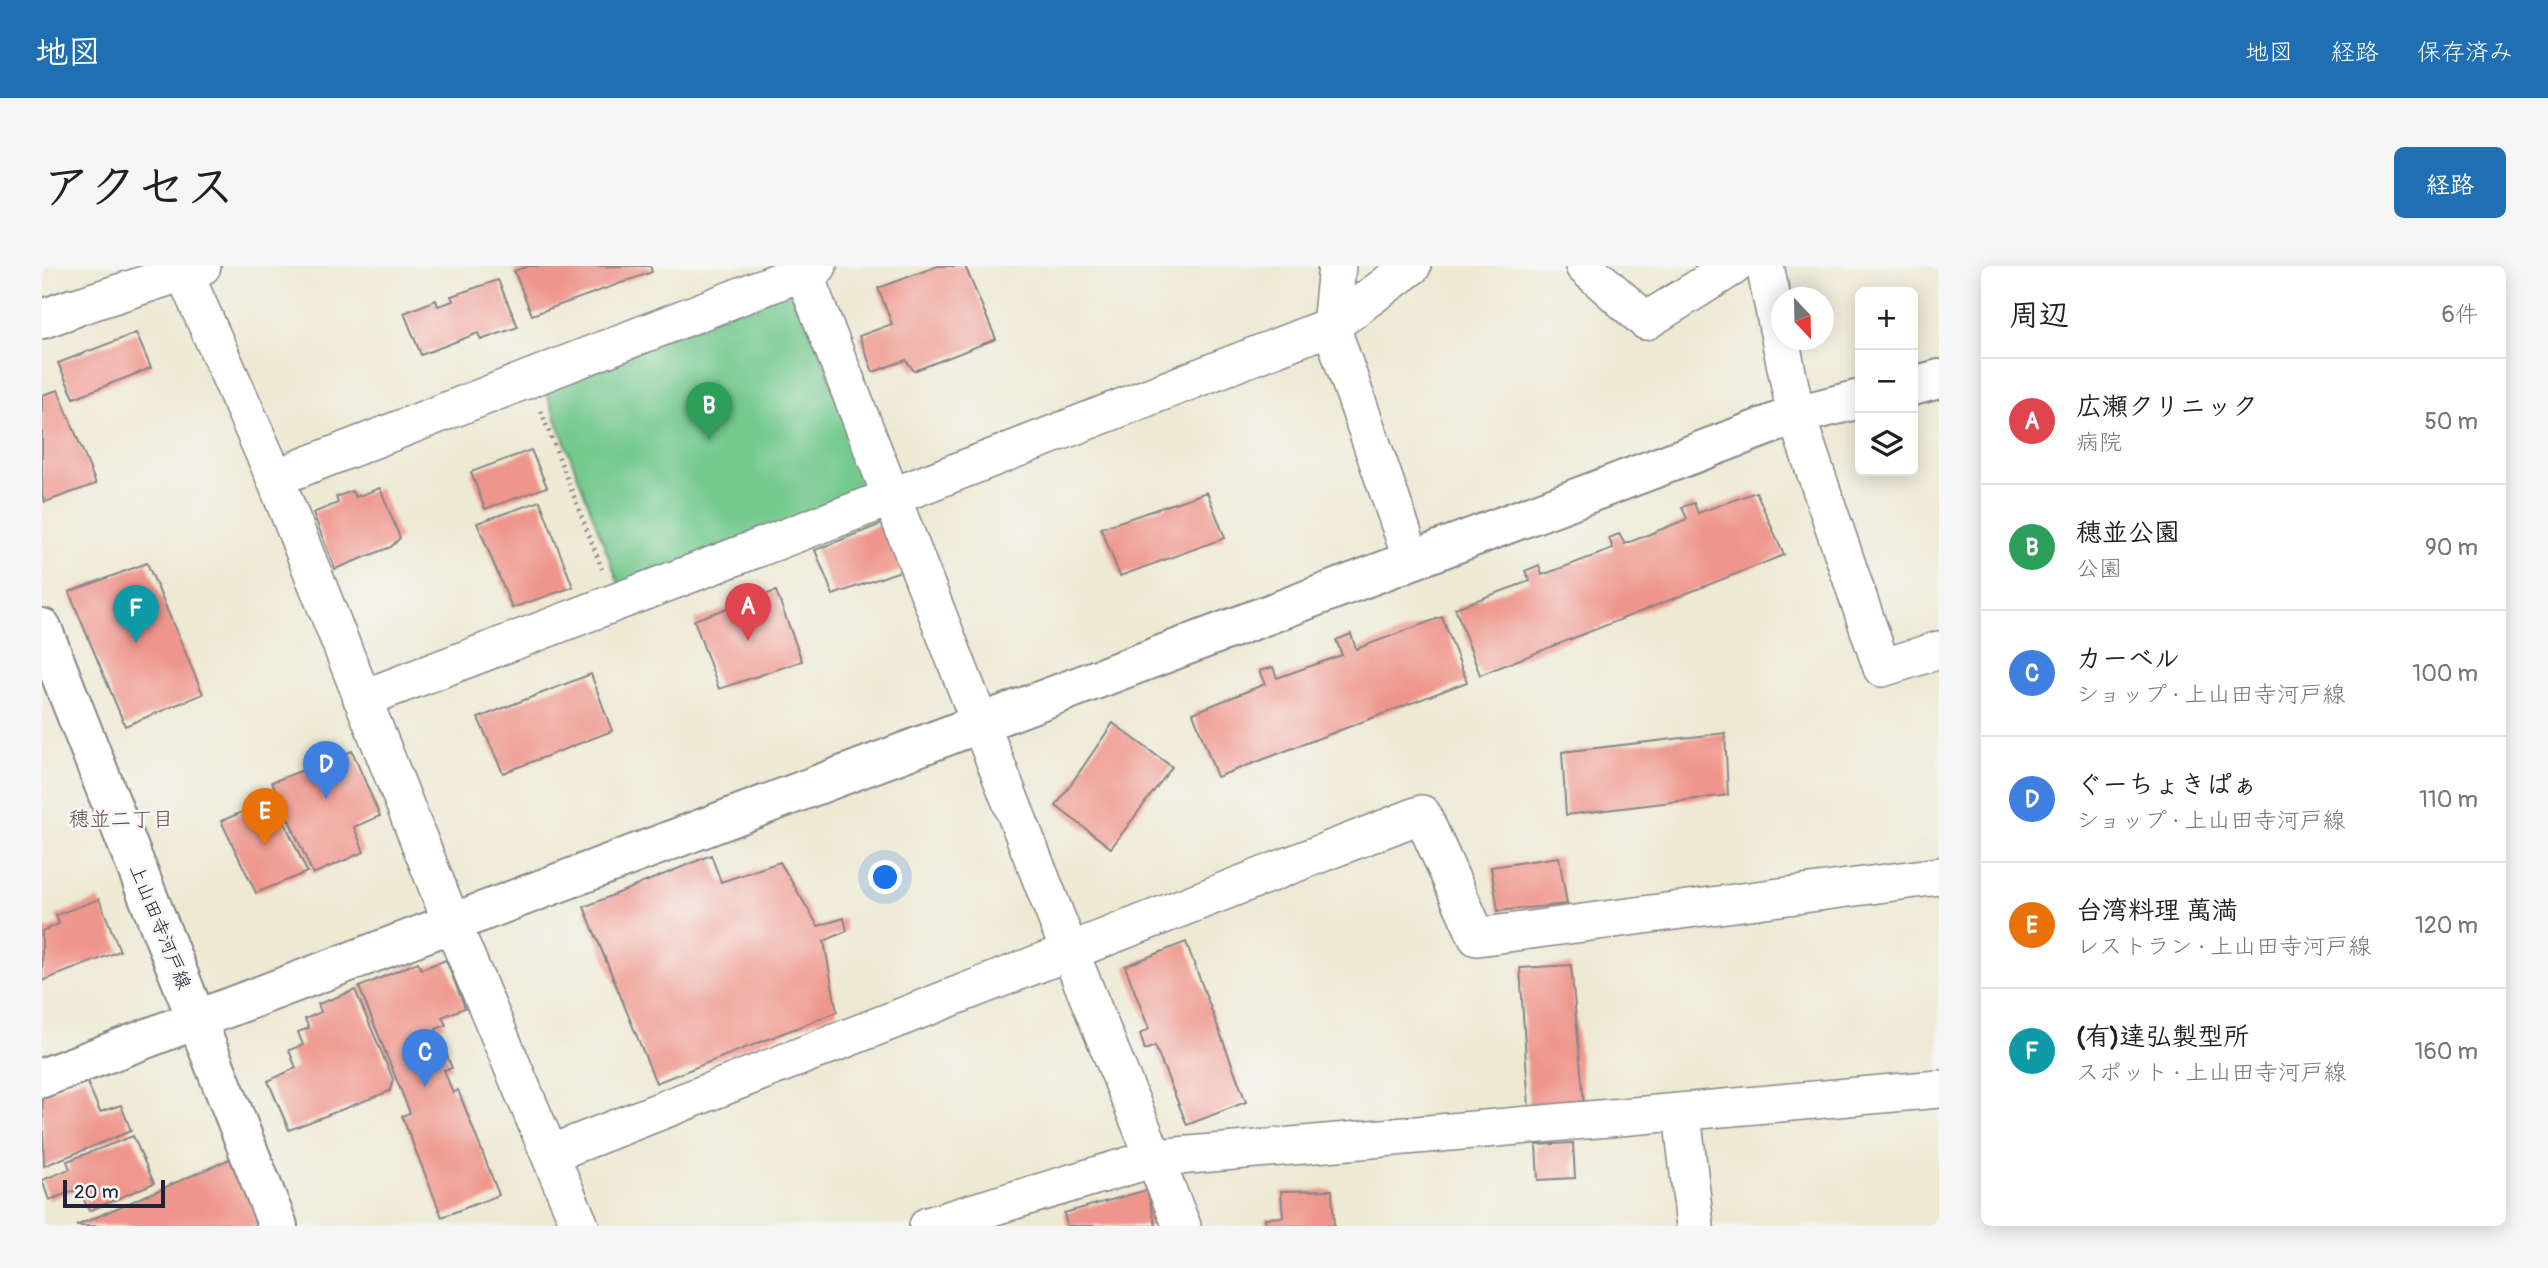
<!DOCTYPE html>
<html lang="ja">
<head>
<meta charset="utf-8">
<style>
  :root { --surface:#fff; --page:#f6f6f6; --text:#202124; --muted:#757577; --line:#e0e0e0; --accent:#1f6fb2 }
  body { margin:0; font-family:Pangolin,"Klee One",sans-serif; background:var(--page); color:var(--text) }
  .controls { position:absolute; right:21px; top:21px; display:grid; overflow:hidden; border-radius:10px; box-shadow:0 4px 18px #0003 }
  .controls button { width:63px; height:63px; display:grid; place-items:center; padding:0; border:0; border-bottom:2px solid var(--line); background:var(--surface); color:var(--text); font:35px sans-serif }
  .compass { position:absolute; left:1729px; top:21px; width:63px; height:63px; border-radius:50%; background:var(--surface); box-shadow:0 4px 18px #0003; rotate:158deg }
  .scale { position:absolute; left:21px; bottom:18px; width:102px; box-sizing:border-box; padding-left:7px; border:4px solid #22223b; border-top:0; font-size:19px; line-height:24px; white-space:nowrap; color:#22223b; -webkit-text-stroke:5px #f6f6f2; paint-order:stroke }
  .you { position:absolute; left:844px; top:612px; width:24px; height:24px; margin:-18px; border:5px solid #fff; border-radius:50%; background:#1a73e8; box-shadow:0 0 0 10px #1a73e833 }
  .badge { display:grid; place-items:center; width:46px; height:46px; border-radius:50%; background:var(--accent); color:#fff; font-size:23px; font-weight:700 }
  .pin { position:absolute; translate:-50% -58px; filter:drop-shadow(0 2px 4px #0008) }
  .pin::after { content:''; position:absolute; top:37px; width:24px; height:21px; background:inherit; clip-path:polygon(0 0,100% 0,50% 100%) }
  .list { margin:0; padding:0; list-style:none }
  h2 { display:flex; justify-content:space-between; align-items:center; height:91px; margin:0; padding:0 28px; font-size:30px }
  h2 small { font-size:23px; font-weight:400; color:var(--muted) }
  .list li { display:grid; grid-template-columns:46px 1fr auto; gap:21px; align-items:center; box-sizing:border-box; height:126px; padding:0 28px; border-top:2px solid var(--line) }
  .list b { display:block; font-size:26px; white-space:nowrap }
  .list p { margin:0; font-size:23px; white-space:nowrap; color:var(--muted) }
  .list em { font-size:23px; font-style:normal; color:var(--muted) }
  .icon { flex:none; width:38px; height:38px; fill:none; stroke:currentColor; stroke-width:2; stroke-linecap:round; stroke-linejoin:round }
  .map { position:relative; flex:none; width:1897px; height:960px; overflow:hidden; border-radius:10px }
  header { display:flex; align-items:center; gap:42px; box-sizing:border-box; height:98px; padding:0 35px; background:var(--accent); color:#fff }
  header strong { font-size:33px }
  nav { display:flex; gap:38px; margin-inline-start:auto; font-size:24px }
  .intro { display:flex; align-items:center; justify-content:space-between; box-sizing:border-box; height:168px; padding:0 42px }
  h1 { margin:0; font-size:49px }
  .button { padding:18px 32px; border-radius:10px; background:var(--accent); color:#fff; font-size:24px; font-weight:700 }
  main { display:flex; gap:42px; padding:0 42px }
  aside { flex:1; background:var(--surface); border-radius:10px; box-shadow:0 4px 18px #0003 }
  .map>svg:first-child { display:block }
</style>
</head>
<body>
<header>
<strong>地図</strong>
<nav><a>地図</a><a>経路</a><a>保存済み</a></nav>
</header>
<div class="intro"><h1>アクセス</h1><a class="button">経路</a></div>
<main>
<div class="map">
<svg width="1897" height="960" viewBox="0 0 1897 960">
  <rect width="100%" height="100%" fill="#f6f6f2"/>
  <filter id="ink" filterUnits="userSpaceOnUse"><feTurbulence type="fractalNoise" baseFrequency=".0143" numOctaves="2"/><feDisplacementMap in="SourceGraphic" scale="14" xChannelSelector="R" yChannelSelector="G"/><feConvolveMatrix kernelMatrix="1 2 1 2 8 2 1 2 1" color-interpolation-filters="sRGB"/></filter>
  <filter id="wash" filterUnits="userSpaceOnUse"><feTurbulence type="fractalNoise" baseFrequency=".00686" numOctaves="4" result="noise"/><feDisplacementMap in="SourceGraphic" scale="28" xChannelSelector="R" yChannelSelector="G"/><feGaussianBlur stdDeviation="1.57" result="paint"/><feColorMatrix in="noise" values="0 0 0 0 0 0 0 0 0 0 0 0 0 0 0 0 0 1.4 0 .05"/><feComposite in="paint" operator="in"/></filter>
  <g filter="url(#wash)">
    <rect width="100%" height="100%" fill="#ede9d3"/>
    <!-- green -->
    <polygon fill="#73c98e" stroke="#4a7664" stroke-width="2" points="753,19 831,227 579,323 502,121"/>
    <g id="blocks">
      <!-- building -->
      <g fill="#ef968c">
        <polygon points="487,0 608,0 610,6 490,49 472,5"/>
        <polygon points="896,0 923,0 954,73 872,105 864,94 831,106 817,70 850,58 836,22"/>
        <polygon points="456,14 476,61 439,74 436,67 379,89 362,47 394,34 396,40 411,35 409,30"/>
        <polygon points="94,67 109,102 32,132 16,97"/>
        <polygon points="16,124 54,218 3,236 0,229 0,129"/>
        <polygon points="489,184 505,221 443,243 429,206"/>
        <polygon points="338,222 358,272 349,281 293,303 271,247 296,237 294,231 310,225 314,231"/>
        <polygon points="1165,226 1183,272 1078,310 1059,262"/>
        <polygon points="1714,226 1742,289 1438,409 1413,342 1488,315 1483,305 1497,299 1500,309 1571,283 1567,272 1577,268 1583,278 1645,253 1640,241 1652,237 1656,247"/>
        <polygon points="498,235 531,321 470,342 435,257"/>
        <polygon points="845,256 864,303 791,329 773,284"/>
        <polygon points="105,297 161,428 83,460 27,326"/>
        <polygon points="734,325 760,395 677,423 652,354"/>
        <polygon points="1400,351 1425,416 1175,511 1151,447 1223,418 1217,405 1231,401 1235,412 1300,389 1294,374 1309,368 1314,383"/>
        <polygon points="549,408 570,465 461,507 436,452"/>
        <polygon points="1071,457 1130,501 1069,582 1014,540"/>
        <polygon points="1683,467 1686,529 1524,549 1520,486"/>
        <polygon points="310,485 338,550 312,561 322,586 271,608 230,516"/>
        <polygon points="232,533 265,606 214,627 179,555"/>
        <polygon points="669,589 679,616 738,596 776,660 802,652 805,665 782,675 795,746 614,817 542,641"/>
        <polygon points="1517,591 1525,638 1456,645 1449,601"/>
        <polygon points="57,633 78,685 0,715 0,665 17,658 14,649"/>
        <polygon points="1144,676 1204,836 1145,859 1113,780 1103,784 1098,768 1107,763 1083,700"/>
        <polygon points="404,694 423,742 400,751 404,759 394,763 410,802 402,804 411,827 416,824 457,929 400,951 360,850 368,847 317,721 376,696 379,703"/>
        <polygon points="1529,699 1542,837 1487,842 1478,702"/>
        <polygon points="313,724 351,813 348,825 247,864 226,815 254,802 247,784 261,779 256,766 267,762 263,753 279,746 276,738"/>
        <polygon points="43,811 58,846 79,839 89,865 2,900 0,828"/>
        <polygon points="91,870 112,917 47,945 37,923 7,934 0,914 28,903 25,895"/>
        <polygon points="1531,877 1533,912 1496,914 1494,879"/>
        <polygon points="190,892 217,960 34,960"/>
        <polygon points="1105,924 1114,960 1025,960 1022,947"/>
        <polygon points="1290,924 1292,960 1224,960 1223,952 1241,951 1239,925"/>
      </g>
    </g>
  </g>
  <g filter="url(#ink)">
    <use href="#blocks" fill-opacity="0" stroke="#888687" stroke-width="2"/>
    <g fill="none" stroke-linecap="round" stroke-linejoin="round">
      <!-- minor casing -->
      <g stroke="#888687" stroke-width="40">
        <g id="minor">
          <polyline points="139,0 233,212 409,655 538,960"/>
          <polyline points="759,0 1027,684 1140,960"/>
          <polyline points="1295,0 1289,60 1370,294"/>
          <polyline points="1542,0 1604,55 1692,0"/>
          <polyline points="1723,0 1754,149 1840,402 1897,384"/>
          <polyline points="31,42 160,0"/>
          <polyline points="233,212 776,0"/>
          <polyline points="320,433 850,231 1289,60 1370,0"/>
          <polyline points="1640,847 1653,960"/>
          <polyline points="508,888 1380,548 1435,671 1897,610"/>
          <polyline points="886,960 1113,892 1897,823"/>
        </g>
      </g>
      <!-- tertiary casing -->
      <g stroke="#888687" stroke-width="42">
        <g id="tertiary">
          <polyline points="0,53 31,42"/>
          <polyline points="1871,120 1897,113"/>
          <polyline points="0,812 1754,149 1818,133"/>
        </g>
      </g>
      <!-- secondary casing -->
      <g stroke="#888687" stroke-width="42">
        <polyline id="secondary" points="0,362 236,960"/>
      </g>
      <!-- path -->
      <polyline stroke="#888687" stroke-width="4.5" stroke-dasharray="2 5" stroke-linecap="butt" points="499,145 560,303"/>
      <!-- minor -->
      <use href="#minor" stroke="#fff" stroke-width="37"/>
      <!-- tertiary -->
      <use href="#tertiary" stroke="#fff" stroke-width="38"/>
      <!-- secondary -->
      <use href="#secondary" stroke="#fff" stroke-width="38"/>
    </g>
  </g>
  <g text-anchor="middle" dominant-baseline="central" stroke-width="5" stroke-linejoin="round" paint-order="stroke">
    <!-- street labels -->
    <g font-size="19" fill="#22223b" stroke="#f6f6f2">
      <text transform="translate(118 661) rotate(68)">上山田寺河戸線</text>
    </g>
    <!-- neighbourhood labels -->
    <g font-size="21" fill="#6a4b57" stroke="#f6f6f2">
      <text x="79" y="553">穂並二丁目</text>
    </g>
  </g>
</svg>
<div class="controls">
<button>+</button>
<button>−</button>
<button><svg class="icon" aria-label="layers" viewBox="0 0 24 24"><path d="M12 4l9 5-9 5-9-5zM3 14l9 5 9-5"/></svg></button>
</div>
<svg class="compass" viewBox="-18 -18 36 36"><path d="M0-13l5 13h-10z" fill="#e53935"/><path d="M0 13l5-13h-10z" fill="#757577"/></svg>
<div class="scale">20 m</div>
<div class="you"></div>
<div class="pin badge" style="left:706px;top:375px;background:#e0444e">A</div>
<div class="pin badge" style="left:667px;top:174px;background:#2e9e5b">B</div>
<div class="pin badge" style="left:383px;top:821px;background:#3f7fe0">C</div>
<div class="pin badge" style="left:284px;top:533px;background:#3f7fe0">D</div>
<div class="pin badge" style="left:223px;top:580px;background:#e8710a">E</div>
<div class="pin badge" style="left:94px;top:377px;background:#0f9aa8">F</div>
</div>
<aside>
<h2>周辺<small>6件</small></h2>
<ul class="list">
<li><span class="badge" style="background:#e0444e">A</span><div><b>広瀬クリニック</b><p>病院</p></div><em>50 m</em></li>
<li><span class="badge" style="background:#2e9e5b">B</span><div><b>穂並公園</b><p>公園</p></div><em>90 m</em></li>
<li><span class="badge" style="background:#3f7fe0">C</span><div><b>カーベル</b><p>ショップ · 上山田寺河戸線</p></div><em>100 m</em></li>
<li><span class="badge" style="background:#3f7fe0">D</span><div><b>ぐーちょきぱぁ</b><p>ショップ · 上山田寺河戸線</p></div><em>110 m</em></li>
<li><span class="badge" style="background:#e8710a">E</span><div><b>台湾料理 萬満</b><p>レストラン · 上山田寺河戸線</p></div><em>120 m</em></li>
<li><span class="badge" style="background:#0f9aa8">F</span><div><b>(有)達弘製型所</b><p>スポット · 上山田寺河戸線</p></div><em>160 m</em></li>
</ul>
</aside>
</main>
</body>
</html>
